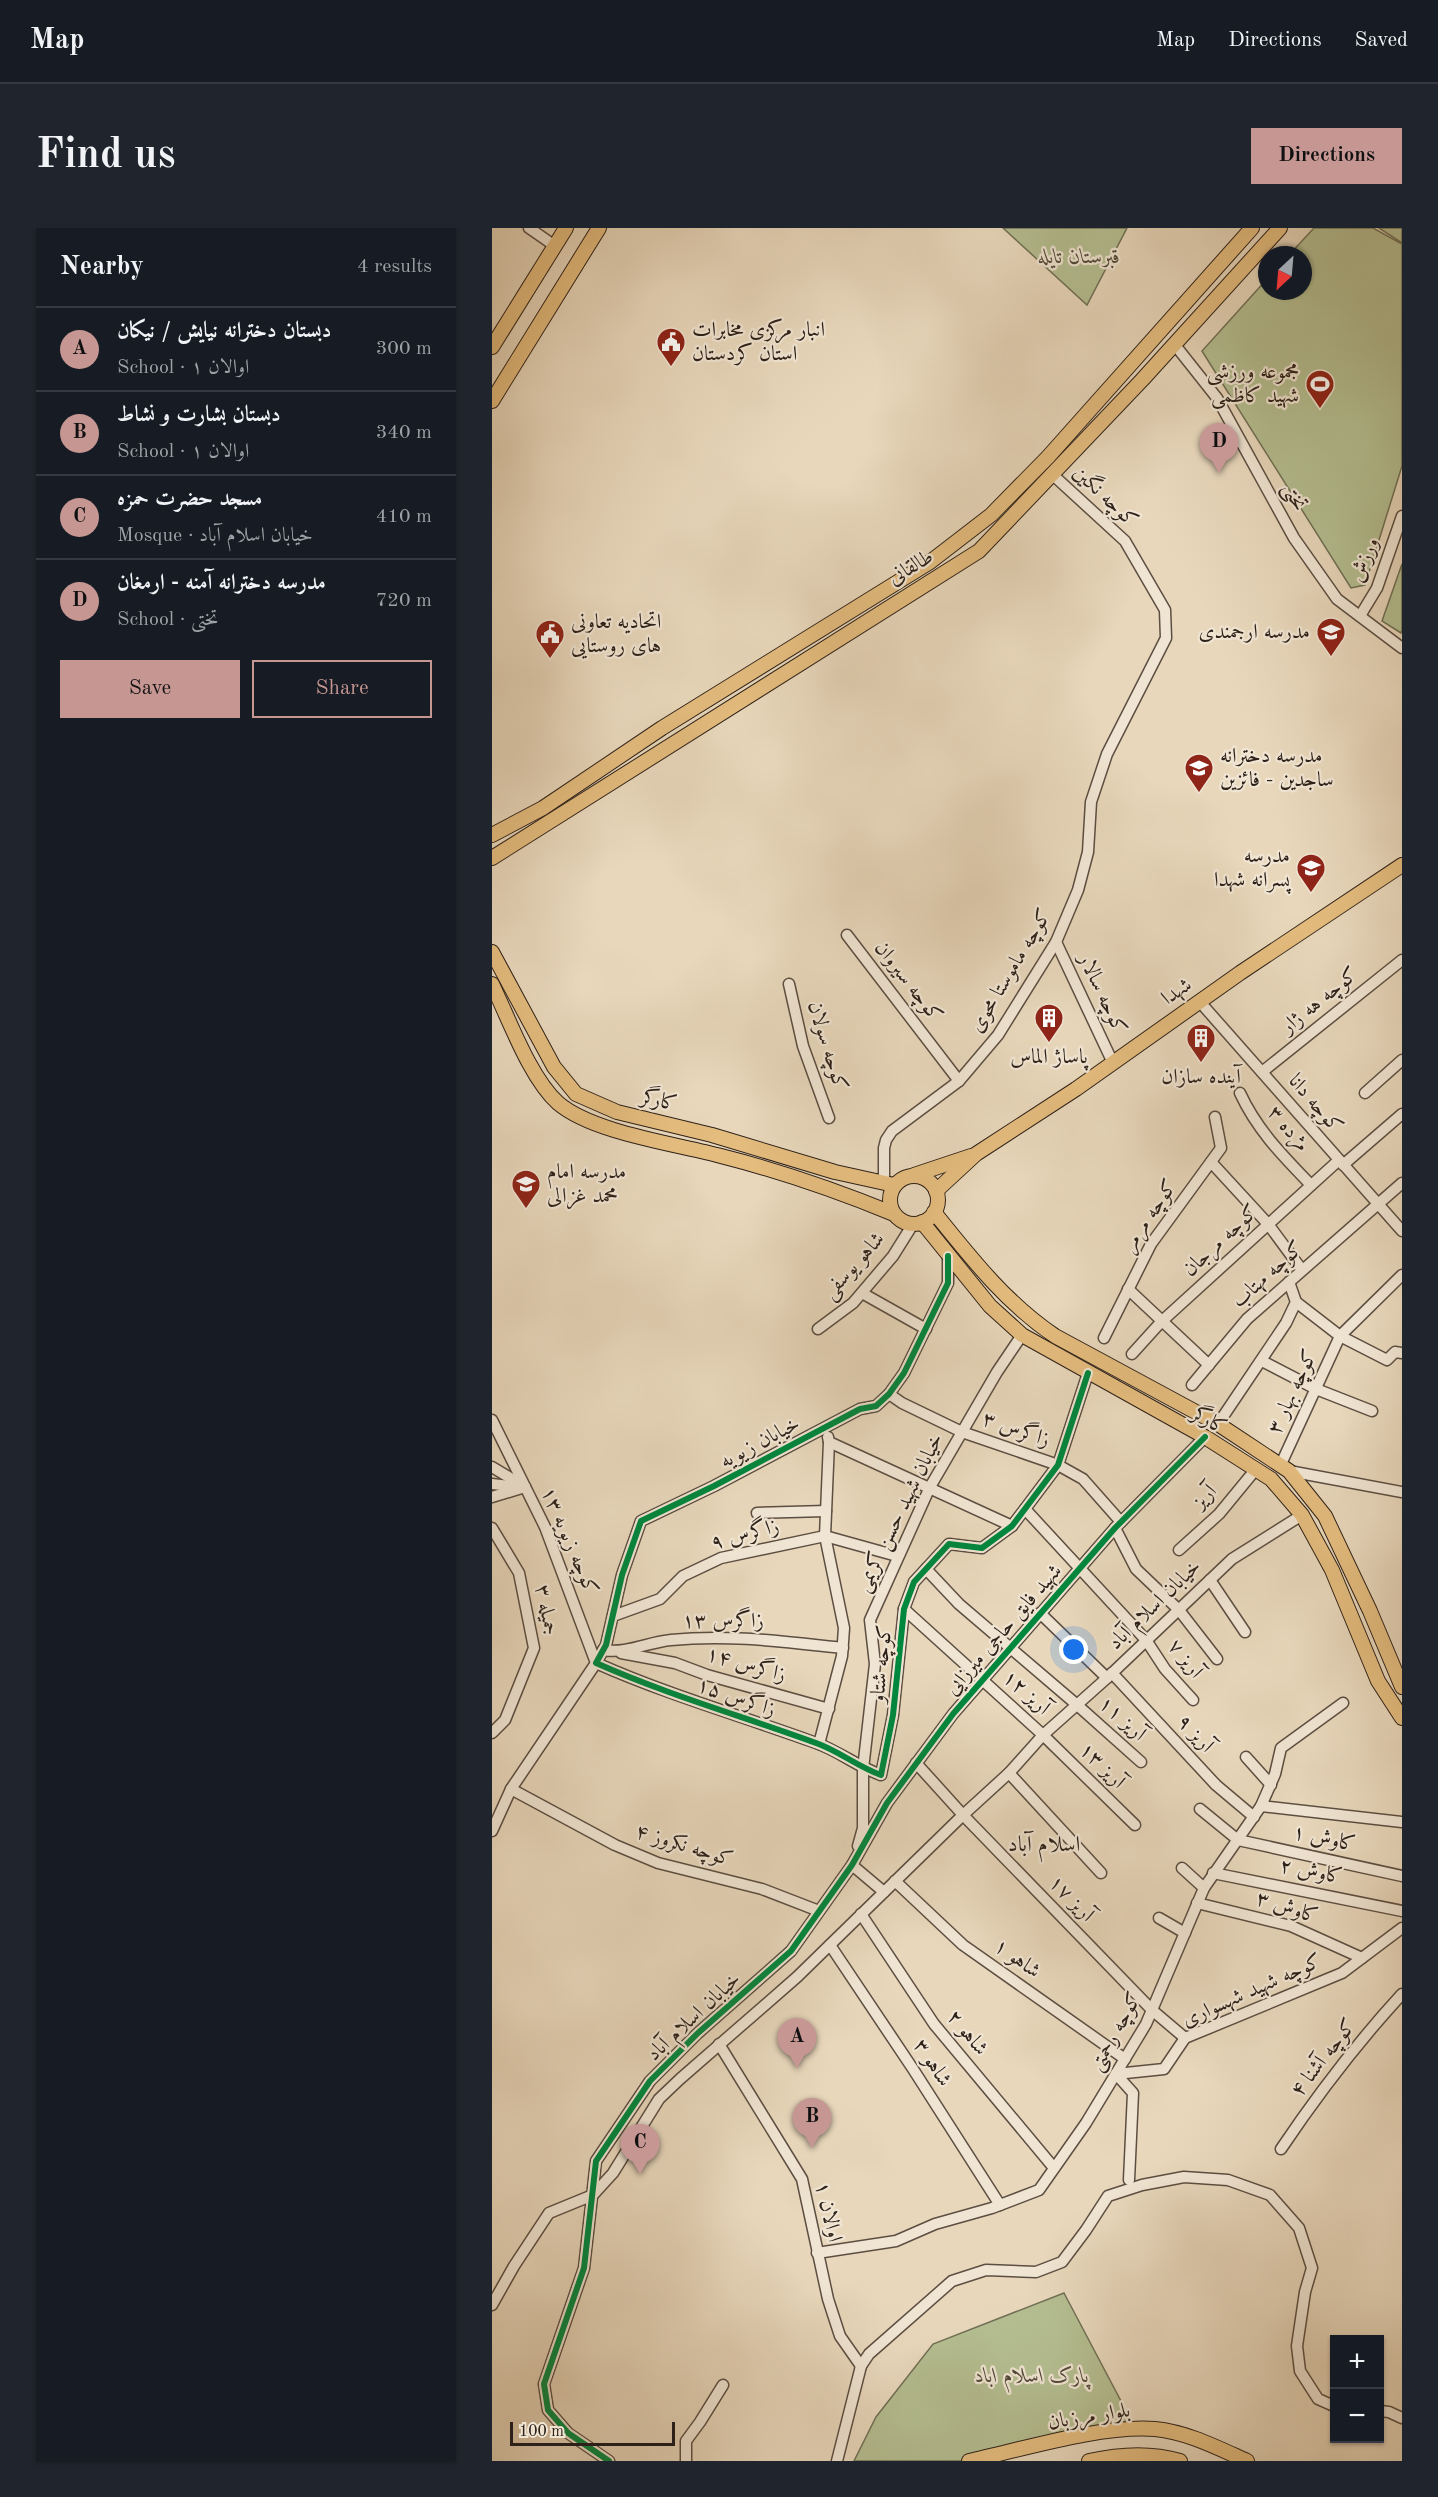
<!DOCTYPE html>
<html lang="en">
<head>
<meta charset="utf-8">
<style>
  :root { --surface:#171b24; --page:#20242c; --text:#f1f3f6; --muted:#9ea1a6; --line:#363941; --accent:#c59692 }
  body { margin:0; font-family:"Old Standard TT",Amiri,serif; background:var(--page); color:var(--text) }
  .controls { position:absolute; right:18px; bottom:18px; display:grid; overflow:hidden; border-radius:0px; box-shadow:0 2px 4px #0004 }
  .controls button { width:54px; height:54px; display:grid; place-items:center; padding:0; border:0; border-bottom:2px solid var(--line); background:var(--surface); color:var(--text); font:30px sans-serif }
  .compass { position:absolute; left:766px; top:18px; width:54px; height:54px; border-radius:50%; background:var(--surface); box-shadow:0 2px 4px #0004; rotate:206deg }
  .scale { position:absolute; left:18px; bottom:15px; width:165px; box-sizing:border-box; padding-left:6px; border:3px solid #2d2119; border-top:0; font-size:16px; line-height:21px; white-space:nowrap; color:#2d2119; -webkit-text-stroke:4px #f0e5d3; paint-order:stroke }
  .you { position:absolute; left:582px; top:1422px; width:21px; height:21px; margin:-15px; border:4px solid #fff; border-radius:50%; background:#1a73e8; box-shadow:0 0 0 9px #1a73e833 }
  .badge { display:grid; place-items:center; width:39px; height:39px; border-radius:50%; background:var(--accent); color:#111; font-size:20px; font-weight:700 }
  .pin { position:absolute; translate:-50% -50px; filter:drop-shadow(0 2px 3px #0008) }
  .pin::after { content:''; position:absolute; top:32px; width:21px; height:18px; background:inherit; clip-path:polygon(0 0,100% 0,50% 100%) }
  .list { margin:0; padding:0; list-style:none }
  h2 { display:flex; justify-content:space-between; align-items:center; height:78px; margin:0; padding:0 24px; font-size:26px }
  h2 small { font-size:20px; font-weight:400; color:var(--muted) }
  .list li { display:grid; grid-template-columns:39px 1fr auto; gap:18px; align-items:center; box-sizing:border-box; height:84px; padding:0 24px; border-top:2px solid var(--line) }
  .list b { display:block; font-size:22px; white-space:nowrap }
  .list p { margin:0; font-size:20px; white-space:nowrap; color:var(--muted) }
  .list em { font-size:20px; font-style:normal; color:var(--muted) }
  .actions { display:flex; gap:12px; padding:18px 24px }
  .actions a { flex:1; padding:14px 0; border:2px solid var(--accent); border-radius:0px; text-align:center; font-size:21px; color:var(--accent) }
  .actions .main { background:var(--accent); color:#111 }
  .map { position:relative; flex:none; width:910px; height:2233px; overflow:hidden; border-radius:0px }
  header { display:flex; align-items:center; gap:36px; box-sizing:border-box; height:84px; padding:0 30px; background:var(--surface); border-bottom:2px solid var(--line) }
  header strong { font-size:28px }
  nav { display:flex; gap:33px; margin-inline-start:auto; font-size:21px }
  .intro { display:flex; align-items:center; justify-content:space-between; box-sizing:border-box; height:144px; padding:0 36px }
  h1 { margin:0; font-size:42px }
  .button { padding:15px 27px; border-radius:0px; background:var(--accent); color:#111; font-size:21px; font-weight:700 }
  main { display:flex; gap:36px; padding:0 36px }
  aside { flex:1; background:var(--surface); border-radius:0px; box-shadow:0 2px 4px #0004 }
  .map>svg:first-child { display:block }
</style>
</head>
<body>
<header>
<strong>Map</strong>
<nav><a>Map</a><a>Directions</a><a>Saved</a></nav>
</header>
<div class="intro"><h1>Find us</h1><a class="button">Directions</a></div>
<main>
<aside>
<h2>Nearby<small>4 results</small></h2>
<ul class="list">
<li><span class="badge">A</span><div><b>دبستان دخترانه نیایش / نیکان</b><p>School · اوالان ۱</p></div><em>300 m</em></li>
<li><span class="badge">B</span><div><b>دبستان بشارت و نشاط</b><p>School · اوالان ۱</p></div><em>340 m</em></li>
<li><span class="badge">C</span><div><b>مسجد حضرت حمزه</b><p>Mosque · خیابان اسلام آباد</p></div><em>410 m</em></li>
<li><span class="badge">D</span><div><b>مدرسه دخترانه آمنه - ارمغان</b><p>School · تختی</p></div><em>720 m</em></li>
</ul>
<div class="actions"><a class="main">Save</a><a>Share</a></div>
</aside>
<div class="map">
<svg width="910" height="2233" viewBox="0 0 910 2233">
  <rect width="100%" height="100%" fill="#e8d7bb"/>
  <filter id="stains"><feTurbulence type="fractalNoise" baseFrequency=".00333" numOctaves="4"/><feColorMatrix values="0 0 0 0 .2 0 0 0 0 .09 0 0 0 0 .02 0 0 0 .5 -.17"/></filter>
  <radialGradient id="worn" r=".72"><stop offset=".6" stop-color="#630" stop-opacity="0"/><stop offset="1" stop-color="#630" stop-opacity=".3"/></radialGradient>
  <!-- green -->
  <g fill="#b4be91" stroke="#707055" stroke-width="1.5">
    <polygon points="511,0 635,0 595,77"/>
    <polygon points="822,0 881,0 910,16 910,238 873,357 859,360 710,123 775,51 775,63 811,63 811,27 797,27"/>
    <polygon points="887,0 910,0 910,15"/>
    <polygon points="910,336 910,402 909,405 890,393"/>
    <polygon points="572,2065 639,2192 476,2233 362,2233 384,2189 441,2116"/>
  </g>
  <g fill="none" stroke-linecap="round" stroke-linejoin="round">
    <!-- minor casing -->
    <g stroke="#5c4e42" stroke-width="13">
      <g id="minor">
        <polyline points="37,0 63,18"/>
        <polyline points="683,117 725,170 802,310 845,371 910,420"/>
        <polyline points="868,388 885,360 910,288"/>
        <polyline points="355,707 467,853"/>
        <polyline points="564,714 621,835"/>
        <polyline points="297,756 311,818 337,890"/>
        <polyline points="708,774 910,1003"/>
        <polyline points="770,844 910,732"/>
        <path d="M748,865C765,902 791,928 819,957"/>
        <polyline points="873,865 910,832"/>
        <polyline points="719,934 776,996 810,1042"/>
        <polyline points="851,937 910,886"/>
        <polyline points="392,955 392,920 394,912 400,903 467,853 506,807 564,714 586,662 596,624 599,574 615,526 674,410 673,382 633,313 561,247"/>
        <path d="M456,1028V1055L412,1145L397,1166L384,1178L368,1181L222,1258L149,1293L130,1347L114,1417L104,1435C176,1467 250,1488 324,1515C347,1523 366,1539 389,1547L401,1487L412,1381L422,1354L457,1316L490,1320L520,1298L566,1237L596,1145"/>
        <polyline points="636,1061 717,1137"/>
        <polyline points="370,1065 434,1101"/>
        <polyline points="804,1074 848,1108 895,1132 903,1124 910,1125"/>
        <polyline points="326,1101 361,1075 401,1028 421,996"/>
        <polyline points="612,1110 659,1016 729,920 723,889"/>
        <polyline points="640,1126 669,1094 847,932"/>
        <polyline points="770,1133 824,1161 880,1183"/>
        <polyline points="700,1157 755,1091 910,955"/>
        <polyline points="397,1166 410,1175 470,1204 566,1237 591,1251 629,1294"/>
        <polyline points="0,1192 53,1299 104,1435 19,1561 0,1603"/>
        <polyline points="726,1196 794,1095 804,1074 797,1054"/>
        <polyline points="336,1209 337,1214 520,1298"/>
        <polyline points="789,1236 848,1108 910,1047"/>
        <polyline points="0,1239 33,1259"/>
        <polyline points="797,1243 910,1264"/>
        <polyline points="0,1256 27,1259"/>
        <polyline points="0,1269 33,1259"/>
        <polyline points="533,1281 654,1412 673,1441 701,1472"/>
        <polyline points="265,1285 334,1283"/>
        <polyline points="0,1300 27,1345 42,1420 13,1492 0,1505"/>
        <polyline points="623,1300 644,1341 687,1382 725,1431"/>
        <polyline points="687,1322 727,1286 764,1241"/>
        <polyline points="434,1341 467,1376 584,1476 649,1534"/>
        <polyline points="718,1352 753,1404"/>
        <polyline points="412,1381 551,1507 643,1597"/>
        <polyline points="548,1385 615,1450"/>
        <polyline points="121,1388 168,1371 191,1348 229,1330 333,1308 405,1328"/>
        <path d="M111,1422C135,1426 156,1414 179,1412C237,1406 294,1414 351,1420"/>
        <polyline points="129,1425 183,1435 215,1447 337,1481"/>
        <polyline points="620,1445 724,1557 762,1589"/>
        <polyline points="327,1516 350,1428 352,1400 333,1308 337,1214"/>
        <polyline points="754,1529 779,1557"/>
        <polyline points="424,1535 471,1587 660,1782 693,1810"/>
        <polyline points="517,1545 609,1645"/>
        <polyline points="19,1561 123,1617 166,1635 270,1661 327,1683"/>
        <polyline points="769,1578 910,1594"/>
        <polyline points="708,1581 746,1612 910,1648"/>
        <polyline points="366,1618 371,1600 371,1541 383,1436 378,1392 438,1259 505,1144 530,1107"/>
        <polyline points="360,1637 392,1664"/>
        <polyline points="690,1640 712,1660"/>
        <polyline points="721,1645 910,1683"/>
        <polyline points="403,1653 471,1717 633,1831"/>
        <polyline points="705,1675 799,1698 870,1730"/>
        <polyline points="369,1686 442,1796 562,1940"/>
        <polyline points="667,1690 693,1705"/>
        <polyline points="338,1717 421,1841 508,1977"/>
        <polyline points="227,1816 310,1951 336,2071 348,2108 369,2138"/>
        <polyline points="624,1846 672,1841 693,1810 850,1745 910,1700"/>
        <polyline points="624,1846 641,1865 637,1952"/>
        <path d="M789,1921C826,1866 865,1815 910,1766"/>
        <polyline points="325,2025 404,2013 443,1996 500,1980 547,1962 594,1895 654,1796 712,1660 769,1578 783,1546 789,1520 851,1475"/>
        <polyline points="0,2077 22,2038 57,1985 101,1967 121,1945 167,1871 188,1851 305,1749 471,1587 517,1545 551,1507 615,1450 740,1331 810,1287"/>
        <polyline points="888,2183 897,2184 910,2190"/>
        <polyline points="117,2233 76,2205 56,2182 52,2156 92,2040 104,1933 158,1853 206,1805 299,1723 360,1637 395,1575 461,1486 623,1300 713,1209"/>
        <polyline points="194,2233 194,2213 208,2194 231,2157"/>
        <polyline points="345,2233 369,2138 377,2126 460,2053 494,2042 544,2044 570,2034 594,2002 616,1968 650,1957 692,1949 736,1952 778,1967 807,2000 820,2040 813,2064 805,2118 808,2143 826,2171 842,2178"/>
      </g>
    </g>
    <!-- major casing -->
    <g stroke="#2d2119" stroke-width="16">
      <g id="major">
        <polyline points="0,119 74,0"/>
        <polyline points="0,173 107,0"/>
        <polyline points="0,607 51,580 170,500 438,334 499,287 556,229 760,0"/>
        <polyline points="0,630 487,323 650,152 788,0"/>
        <polyline points="0,724 62,839 84,866 125,884 220,907 343,944 402,957"/>
        <path d="M0,756C17,791 38,850 66,875C101,905 185,916 229,928C288,943 346,963 402,986"/>
        <polyline points="422,947 479,928"/>
        <circle cx="422" cy="972" r="24"/>
        <polyline points="444,963 484,926 584,861 748,745 910,637"/>
        <path d="M442,984C479,1030 514,1075 563,1108L726,1196L797,1243L833,1288L878,1383L910,1459"/>
        <polyline points="430,994 498,1078 530,1107 713,1209 779,1251 810,1287 840,1342 886,1453 910,1490"/>
        <path d="M477,2233C532,2221 608,2197 663,2201C695,2204 726,2220 755,2233"/>
        <path d="M597,2233C628,2226 658,2224 688,2233"/>
      </g>
    </g>
    <!-- minor -->
    <use href="#minor" stroke="#f0e5d3" stroke-width="10"/>
    <!-- major -->
    <use href="#major" stroke="#e4bc7e" stroke-width="14"/>
    <!-- cycleway casing -->
    <g stroke="#f0e5d3" stroke-width="10">
      <g id="cycleway">
        <path d="M456,1028V1055L412,1145L397,1166L384,1178L368,1181L222,1258L149,1293L130,1347L114,1417L104,1435C176,1467 250,1488 324,1515C347,1523 366,1539 389,1547L401,1487L412,1381L422,1354L457,1316L490,1320L520,1298L566,1237L596,1145"/>
        <polyline points="117,2233 76,2205 56,2182 52,2156 92,2040 104,1933 158,1853 206,1805 299,1723 360,1637 395,1575 461,1486 623,1300 713,1209"/>
      </g>
    </g>
    <!-- cycleway -->
    <use href="#cycleway" stroke="#00873e" stroke-width="6"/>
  </g>
  <!-- icons -->
  <defs>
    <g id="civic-pin" transform="scale(1.5)"><path d="M0 17L-7.5 6A9.5 9.5 0 1 1 7.5 6Z" fill="#8f2418" stroke="#f0e5d3"/><path d="M-.6-6.5H3V-4.5H.6V-3L4-1V1h2V6H-6V1h2V-1L-.6-3ZM-1.2 2.5V6h2.4V2.5Z" fill="#fff"/></g>
    <g id="stadium-pin" transform="scale(1.5)"><path d="M0 17L-7.5 6A9.5 9.5 0 1 1 7.5 6Z" fill="#8f2418" stroke="#f0e5d3"/><path d="M0-5a6.5 5 0 1 0 0 10a6.5 5 0 1 0 0-10ZM-3.5-1.8h7v3.6h-7Z" fill="#fff"/></g>
    <g id="school-pin" transform="scale(1.5)"><path d="M0 17L-7.5 6A9.5 9.5 0 1 1 7.5 6Z" fill="#8f2418" stroke="#f0e5d3"/><path d="M0-5L7-2L0 1L-7-2ZM-4 1L0 2.5L4 1V4Q0 6-4 4Z" fill="#fff"/></g>
    <g id="building-pin" transform="scale(1.5)"><path d="M0 17L-7.5 6A9.5 9.5 0 1 1 7.5 6Z" fill="#8f2418" stroke="#f0e5d3"/><path d="M-4-6H4V6H1V3H-1V6H-4ZM-2.5-4.3h1.7v1.8h-1.7ZM.8-4.3h1.7v1.8H.8ZM-2.5-1h1.7V.8h-1.7ZM.8-1h1.7V.8H.8Z" fill="#fff"/></g>
  </defs>
  <g fill-rule="evenodd">
    <use href="#civic-pin" x="179" y="114"/>
    <use href="#stadium-pin" x="828" y="156"/>
    <use href="#school-pin" x="839" y="404"/>
    <use href="#civic-pin" x="58" y="406"/>
    <use href="#school-pin" x="707" y="540"/>
    <use href="#school-pin" x="819" y="640"/>
    <use href="#building-pin" x="557" y="790"/>
    <use href="#building-pin" x="709" y="810"/>
    <use href="#school-pin" x="34" y="956"/>
  </g>
  <g text-anchor="middle" dominant-baseline="central" stroke-width="4.5" stroke-linejoin="round" paint-order="stroke">
    <!-- park labels -->
    <g font-size="21" font-style="italic" fill="#4f4837" stroke="#f0e5d3">
      <text x="587" y="29">قبرستان تایله</text>
      <text x="540" y="2148">پارک اسلام اباد</text>
    </g>
    <!-- poi labels -->
    <g font-size="21" fill="#2d2119" stroke="#f0e5d3" text-anchor="start">
      <text x="200" y="102">انبار مرکزی مخابرات<tspan x="200" dy="24">استان کردستان</tspan></text>
      <text x="807" y="144" text-anchor="end">مجموعه ورزشی<tspan x="807" dy="24">شهید کاظمی</tspan></text>
      <text x="79" y="394">اتحادیه تعاونی<tspan x="79" dy="24">های روستایی</tspan></text>
      <text x="818" y="404" text-anchor="end">مدرسه ارجمندی</text>
      <text x="728" y="528">مدرسه دخترانه<tspan x="728" dy="24">ساجدین - فائزین</tspan></text>
      <text x="798" y="628" text-anchor="end">مدرسه<tspan x="798" dy="24">پسرانه شهدا</tspan></text>
      <text x="557" y="829" text-anchor="middle">پاساژ الماس</text>
      <text x="709" y="849" text-anchor="middle">آینده سازان</text>
      <text x="55" y="944">مدرسه امام<tspan x="55" dy="24">محمد غزالی</tspan></text>
    </g>
    <!-- street labels -->
    <g font-size="21" fill="#2d2119" stroke="#f0e5d3">
      <text transform="translate(613 269) rotate(43)">کوچه نگین</text>
      <text transform="translate(802 269) rotate(61)">تختی</text>
      <text transform="translate(873 332) rotate(-68)">ورزش</text>
      <text transform="translate(419 340) rotate(-31)">طالقانی</text>
      <text transform="translate(519 743) rotate(-59)">کوچه ماموستا محوی</text>
      <text transform="translate(416 754) rotate(52)">کوچه سیروان</text>
      <text transform="translate(685 764) rotate(-35)">شهدا</text>
      <text transform="translate(610 766) rotate(65)">کوچه سالار</text>
      <text transform="translate(828 773) rotate(-39)">کوچه هه ژار</text>
      <text transform="translate(335 818) rotate(73)">کوچه سولان</text>
      <text transform="translate(167 873) rotate(14)">کارگر</text>
      <text transform="translate(823 876) rotate(49)">کوچه دانا</text>
      <text transform="translate(796 901) rotate(50)">مژده ۳</text>
      <text transform="translate(658 988) rotate(-56)">کوچه مرمر</text>
      <text transform="translate(729 1013) rotate(-43)">کوچه مرجان</text>
      <text transform="translate(362 1038) rotate(-48)">شاهو یوسفی</text>
      <text transform="translate(776 1047) rotate(-42)">کوچه مهتاب</text>
      <text transform="translate(801 1164) rotate(-65)">کوچه بهار ۳</text>
      <text transform="translate(717 1193) rotate(30)">کارگر</text>
      <text transform="translate(524 1202) rotate(19)">زاگرس ۳</text>
      <text transform="translate(268 1215) rotate(-28)">خیابان زیویه</text>
      <text transform="translate(713 1269) rotate(-46)">آریز</text>
      <text transform="translate(408 1285) rotate(-64)">خیابان شهید حسن کریمی</text>
      <text transform="translate(253 1307) rotate(-15)">زاگرس ۹</text>
      <text transform="translate(77 1313) rotate(67)">کوچه زیویه ۱۳</text>
      <text transform="translate(663 1377) rotate(-44)">خیابان اسلام آباد</text>
      <text transform="translate(54 1382) rotate(79)">جمیله ۳</text>
      <text x="231" y="1393">زاگرس ۱۳</text>
      <text transform="translate(512 1402) rotate(-49)">شهید فایق حاجی میرزایی</text>
      <text transform="translate(693 1431) rotate(52)">آریز ۷</text>
      <text transform="translate(390 1436) rotate(-84)">کوچه شتاو</text>
      <text transform="translate(254 1437) rotate(16)">زاگرس ۱۴</text>
      <text transform="translate(534 1465) rotate(42)">آریز ۱۲</text>
      <text transform="translate(244 1470) rotate(19)">زاگرس ۱۵</text>
      <text transform="translate(630 1491) rotate(42)">آریز ۱۱</text>
      <text transform="translate(703 1506) rotate(47)">آریز ۹</text>
      <text transform="translate(610 1538) rotate(45)">آریز ۱۳</text>
      <text transform="translate(832 1611) rotate(12)">کاوش ۱</text>
      <text transform="translate(192 1618) rotate(17)">کوچه نکروز ۴</text>
      <text transform="translate(819 1644) rotate(11)">کاوش ۲</text>
      <text transform="translate(579 1671) rotate(46)">آریز ۱۷</text>
      <text transform="translate(795 1680) rotate(18)">کاوش ۳</text>
      <text transform="translate(525 1731) rotate(36)">شاهو ۱</text>
      <text transform="translate(760 1763) rotate(-24)">کوچه شهید شهسواری</text>
      <text transform="translate(202 1789) rotate(-43)">خیابان اسلام آباد</text>
      <text transform="translate(624 1804) rotate(-61)">کوچه رحمتی</text>
      <text transform="translate(475 1805) rotate(51)">شاهو ۲</text>
      <text transform="translate(832 1830) rotate(-52)">کوچه آشنا ۴</text>
      <text transform="translate(440 1835) rotate(57)">شاهو ۳</text>
      <text transform="translate(336 1984) rotate(77)">اوالان ۱</text>
      <text transform="translate(597 2189) rotate(-9)">بلوار مرزبان</text>
    </g>
    <!-- neighbourhood labels -->
    <g font-size="22" fill="#2d2119" stroke="#f0e5d3">
      <text x="552" y="1617">اسلام آباد</text>
    </g>
  </g>
  <rect width="100%" height="100%" filter="url(#stains)"/>
  <rect width="100%" height="100%" fill="url(#worn)"/>
</svg>
<div class="controls">
<button>+</button>
<button>−</button>
</div>
<svg class="compass" viewBox="-18 -18 36 36"><path d="M0-13l5 13h-10z" fill="#e53935"/><path d="M0 13l5-13h-10z" fill="#9ea1a6"/></svg>
<div class="scale">100 m</div>
<div class="you"></div>
<div class="pin badge" style="left:305px;top:1840px">A</div>
<div class="pin badge" style="left:320px;top:1920px">B</div>
<div class="pin badge" style="left:148px;top:1946px">C</div>
<div class="pin badge" style="left:727px;top:245px">D</div>
</div>
</main>
</body>
</html>
